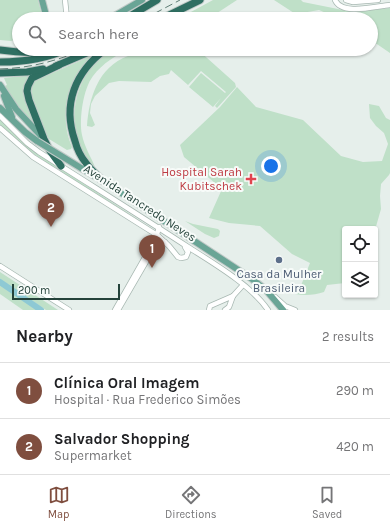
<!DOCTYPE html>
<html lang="en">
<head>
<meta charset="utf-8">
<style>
  :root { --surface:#fff; --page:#f6f6f6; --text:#202124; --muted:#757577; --line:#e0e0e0; --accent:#7f4e3f }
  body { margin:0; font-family:Karla,sans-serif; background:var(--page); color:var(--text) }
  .controls { position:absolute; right:12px; bottom:12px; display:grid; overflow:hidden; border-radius:4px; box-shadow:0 1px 3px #0004 }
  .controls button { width:36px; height:36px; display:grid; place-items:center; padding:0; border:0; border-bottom:1px solid var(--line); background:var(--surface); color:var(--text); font:20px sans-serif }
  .scale { position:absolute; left:12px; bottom:10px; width:108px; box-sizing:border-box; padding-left:4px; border:2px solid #24423a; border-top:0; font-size:11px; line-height:14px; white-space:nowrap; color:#24423a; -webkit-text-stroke:3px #f7fbf9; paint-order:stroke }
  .you { position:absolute; left:271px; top:166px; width:14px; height:14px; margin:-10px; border:3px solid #fff; border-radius:50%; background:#1a73e8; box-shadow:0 0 0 6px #1a73e833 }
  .badge { display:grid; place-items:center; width:26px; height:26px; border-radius:50%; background:var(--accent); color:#fff; font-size:13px; font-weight:700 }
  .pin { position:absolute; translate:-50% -33px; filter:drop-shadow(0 1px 2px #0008) }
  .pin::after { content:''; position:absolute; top:21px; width:14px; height:12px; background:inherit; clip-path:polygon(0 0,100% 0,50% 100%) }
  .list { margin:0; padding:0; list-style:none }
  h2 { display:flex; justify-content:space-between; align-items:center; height:52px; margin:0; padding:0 16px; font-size:17px }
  h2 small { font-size:13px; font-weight:400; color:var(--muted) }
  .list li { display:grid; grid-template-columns:26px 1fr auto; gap:12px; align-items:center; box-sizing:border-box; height:56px; padding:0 16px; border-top:1px solid var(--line) }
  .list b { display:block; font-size:15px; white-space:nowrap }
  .list p { margin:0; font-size:13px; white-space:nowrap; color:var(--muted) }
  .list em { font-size:13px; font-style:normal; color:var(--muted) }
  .icon { flex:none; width:22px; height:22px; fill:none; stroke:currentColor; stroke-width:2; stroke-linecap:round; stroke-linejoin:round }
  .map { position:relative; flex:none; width:390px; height:310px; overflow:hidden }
  .search { position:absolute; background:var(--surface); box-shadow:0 1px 3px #0004; left:12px; right:12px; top:12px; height:44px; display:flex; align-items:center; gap:10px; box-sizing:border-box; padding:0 14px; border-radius:22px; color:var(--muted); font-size:15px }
  .sheet { height:164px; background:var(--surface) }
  nav { display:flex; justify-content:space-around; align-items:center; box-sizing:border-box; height:56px; border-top:1px solid var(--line); background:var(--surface); font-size:11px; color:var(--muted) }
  nav a { display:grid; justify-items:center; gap:2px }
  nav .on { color:var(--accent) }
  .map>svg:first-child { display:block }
</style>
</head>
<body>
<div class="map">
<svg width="390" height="310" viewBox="0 0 390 310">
  <rect width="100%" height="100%" fill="#e6efeb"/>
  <!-- green -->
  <g fill="#bfe0c8">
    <polygon points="0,0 38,0 43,19 19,19 19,38 11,41 0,40"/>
    <polygon points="213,0 237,0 208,19 178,19"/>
    <polygon points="274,0 301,0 303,2 353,12 390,8 390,53 371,40 371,19 340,19 319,10 302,13 294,13"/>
    <path d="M113,49H130C116,55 103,63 93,76C83,89 79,119 82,135C84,146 91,157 95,167C66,139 69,93 94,64C99,58 107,53 113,49Z"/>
    <path d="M152,49H197L235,83L236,87L217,108L215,106L221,98L213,107L189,87L201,73L225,93L226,92L201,71L188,85L171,70L169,74L160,76L151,82L119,81L109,83L95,96L91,104L90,113L95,125L92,127L87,126C89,98 98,67 128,56C136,53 144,51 152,49Z"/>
    <path d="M91,56C69,81 58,114 72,147L71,149L67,150L49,139L39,121L29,94L32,82Z"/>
    <path d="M31,75L27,80L25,85L36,125C23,113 14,102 5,86L7,85L4,78Z"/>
    <path d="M237,87L256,107L303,120L341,156L363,162L382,161L388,144L384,133L376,126L370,118L369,104L379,106L386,118L390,120V173L389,175L381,184L380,196L381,209L375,230L345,229V283L327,285L324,292C315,295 305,296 295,294L293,289L300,288L310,263L292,254L260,226L229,223L209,218L222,189L184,157L180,145L220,107Z"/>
    <polygon points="0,119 12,132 32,150 153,229 47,163 30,151 0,125"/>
    <polygon points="185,221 193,224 218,229 220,231 219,236 214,238 205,234"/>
    <polygon points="0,272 58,310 46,310 0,279"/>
    <polygon points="0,284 37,310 23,310 0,294"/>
  </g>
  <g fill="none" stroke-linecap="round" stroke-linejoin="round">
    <!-- river -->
    <polyline stroke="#8ec9d4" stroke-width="6" points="0,282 41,310"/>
    <!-- minor casing -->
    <g stroke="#a8b8b2" stroke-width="6">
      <g id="minor">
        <polyline points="65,0 67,19"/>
        <path d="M335,0C342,16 376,6 390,5"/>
        <polyline points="346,0 353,2 378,0"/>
        <path d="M0,116L27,143L39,152C89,184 139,215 188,247C213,263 251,285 268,310"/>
        <polyline points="0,128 33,157 157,235 169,246 178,257 181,258 186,257 188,252 185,247"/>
        <polyline points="0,266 69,310"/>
        <polyline points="233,296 243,285"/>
        <polyline points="275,297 285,306 295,310"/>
        <polyline points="115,310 156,238 159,227"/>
        <polyline points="118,310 154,248 157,245 165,242"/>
        <polyline points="209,310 210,306 233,296 229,307 225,310"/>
      </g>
    </g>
    <!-- major casing -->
    <g stroke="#c2cac8" stroke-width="8">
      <g id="major">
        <polyline points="42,0 47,19"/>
        <polyline points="109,19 142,0"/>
        <polyline points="0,85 16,109 42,137"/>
        <polyline points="4,96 12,117"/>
        <polyline points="0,108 25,132 37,141"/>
        <polyline points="81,168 103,181 252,279 266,290 283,310"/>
      </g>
    </g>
    <!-- highway casing -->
    <g stroke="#c2cac8" stroke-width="9">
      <g id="highway">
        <polyline points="125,19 157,0"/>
        <polyline points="161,19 200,0"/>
        <path d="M0,50C19,53 37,54 56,50"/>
        <path d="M0,62C23,62 46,59 67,49"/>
        <polyline points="59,65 32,78 28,86 27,91 29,100 44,139 50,151 61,166"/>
        <polyline points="56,66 96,49"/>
        <polyline points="0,73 27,72 43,69"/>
        <path d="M103,181C97,175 91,170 86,163C81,157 77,149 75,141C62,104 75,72 106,49"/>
      </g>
    </g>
    <!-- minor -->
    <use href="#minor" stroke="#fff" stroke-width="4.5"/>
    <!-- major -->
    <use href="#major" stroke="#6aa596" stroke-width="6"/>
    <!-- highway -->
    <use href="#highway" stroke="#2f6f62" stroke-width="7"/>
    <!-- rail -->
    <g stroke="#5f7d75" stroke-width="1" stroke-dasharray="8 4" stroke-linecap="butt">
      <polyline points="144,19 180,0"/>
      <path d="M0,69C30,68 57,61 85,49"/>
    </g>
    <!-- major-bridge casing -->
    <g stroke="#c2cac8" stroke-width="8" stroke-linecap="butt">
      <polyline id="major-bridge" points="37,141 81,168"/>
    </g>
    <!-- major-bridge -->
    <use href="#major-bridge" stroke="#6aa596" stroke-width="6"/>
  </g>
  <!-- markers -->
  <path fill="#e0444e" stroke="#f7fbf9" stroke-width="1.5" d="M249 173h4v4h4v4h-4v4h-4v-4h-4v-4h4z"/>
  <circle fill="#5c6f8a" stroke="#f7fbf9" stroke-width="1.5" cx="279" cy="260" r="4"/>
  <g text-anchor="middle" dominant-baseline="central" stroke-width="4" stroke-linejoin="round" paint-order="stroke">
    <!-- health labels -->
    <g font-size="12" fill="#be3a42" stroke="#f7fbf9" text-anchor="end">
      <text x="242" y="172">Hospital Sarah<tspan x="242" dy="14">Kubitschek</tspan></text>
    </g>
    <!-- street labels -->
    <g font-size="12" fill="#24423a" stroke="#f7fbf9">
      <text transform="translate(140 203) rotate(33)">Avenida Tancredo Neves</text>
    </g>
    <!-- service labels -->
    <g font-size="12" fill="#4e5e75" stroke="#f7fbf9">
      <text x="279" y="274">Casa da Mulher<tspan x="279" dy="14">Brasileira</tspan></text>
    </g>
  </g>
</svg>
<div class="controls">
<button><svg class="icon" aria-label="locate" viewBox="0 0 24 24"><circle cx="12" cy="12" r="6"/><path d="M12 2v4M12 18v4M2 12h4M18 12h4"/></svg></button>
<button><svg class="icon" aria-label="layers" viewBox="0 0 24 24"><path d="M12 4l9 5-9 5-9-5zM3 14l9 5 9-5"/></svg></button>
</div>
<div class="scale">200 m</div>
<div class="you"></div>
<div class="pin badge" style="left:152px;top:268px">1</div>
<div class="pin badge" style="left:51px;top:227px">2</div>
<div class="search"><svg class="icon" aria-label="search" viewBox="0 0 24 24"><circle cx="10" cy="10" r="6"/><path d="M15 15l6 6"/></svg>Search here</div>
</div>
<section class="sheet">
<h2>Nearby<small>2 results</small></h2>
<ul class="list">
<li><span class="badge">1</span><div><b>Clínica Oral Imagem</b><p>Hospital · Rua Frederico Simões</p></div><em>290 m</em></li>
<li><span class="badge">2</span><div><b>Salvador Shopping</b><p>Supermarket</p></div><em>420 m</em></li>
</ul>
</section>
<nav>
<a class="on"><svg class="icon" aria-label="map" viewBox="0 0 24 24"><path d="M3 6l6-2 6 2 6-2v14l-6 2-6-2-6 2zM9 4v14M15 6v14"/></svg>Map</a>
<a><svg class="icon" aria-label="directions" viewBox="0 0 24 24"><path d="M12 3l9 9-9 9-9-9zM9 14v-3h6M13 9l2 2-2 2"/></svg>Directions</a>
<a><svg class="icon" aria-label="saved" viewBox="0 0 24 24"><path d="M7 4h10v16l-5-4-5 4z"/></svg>Saved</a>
</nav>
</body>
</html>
